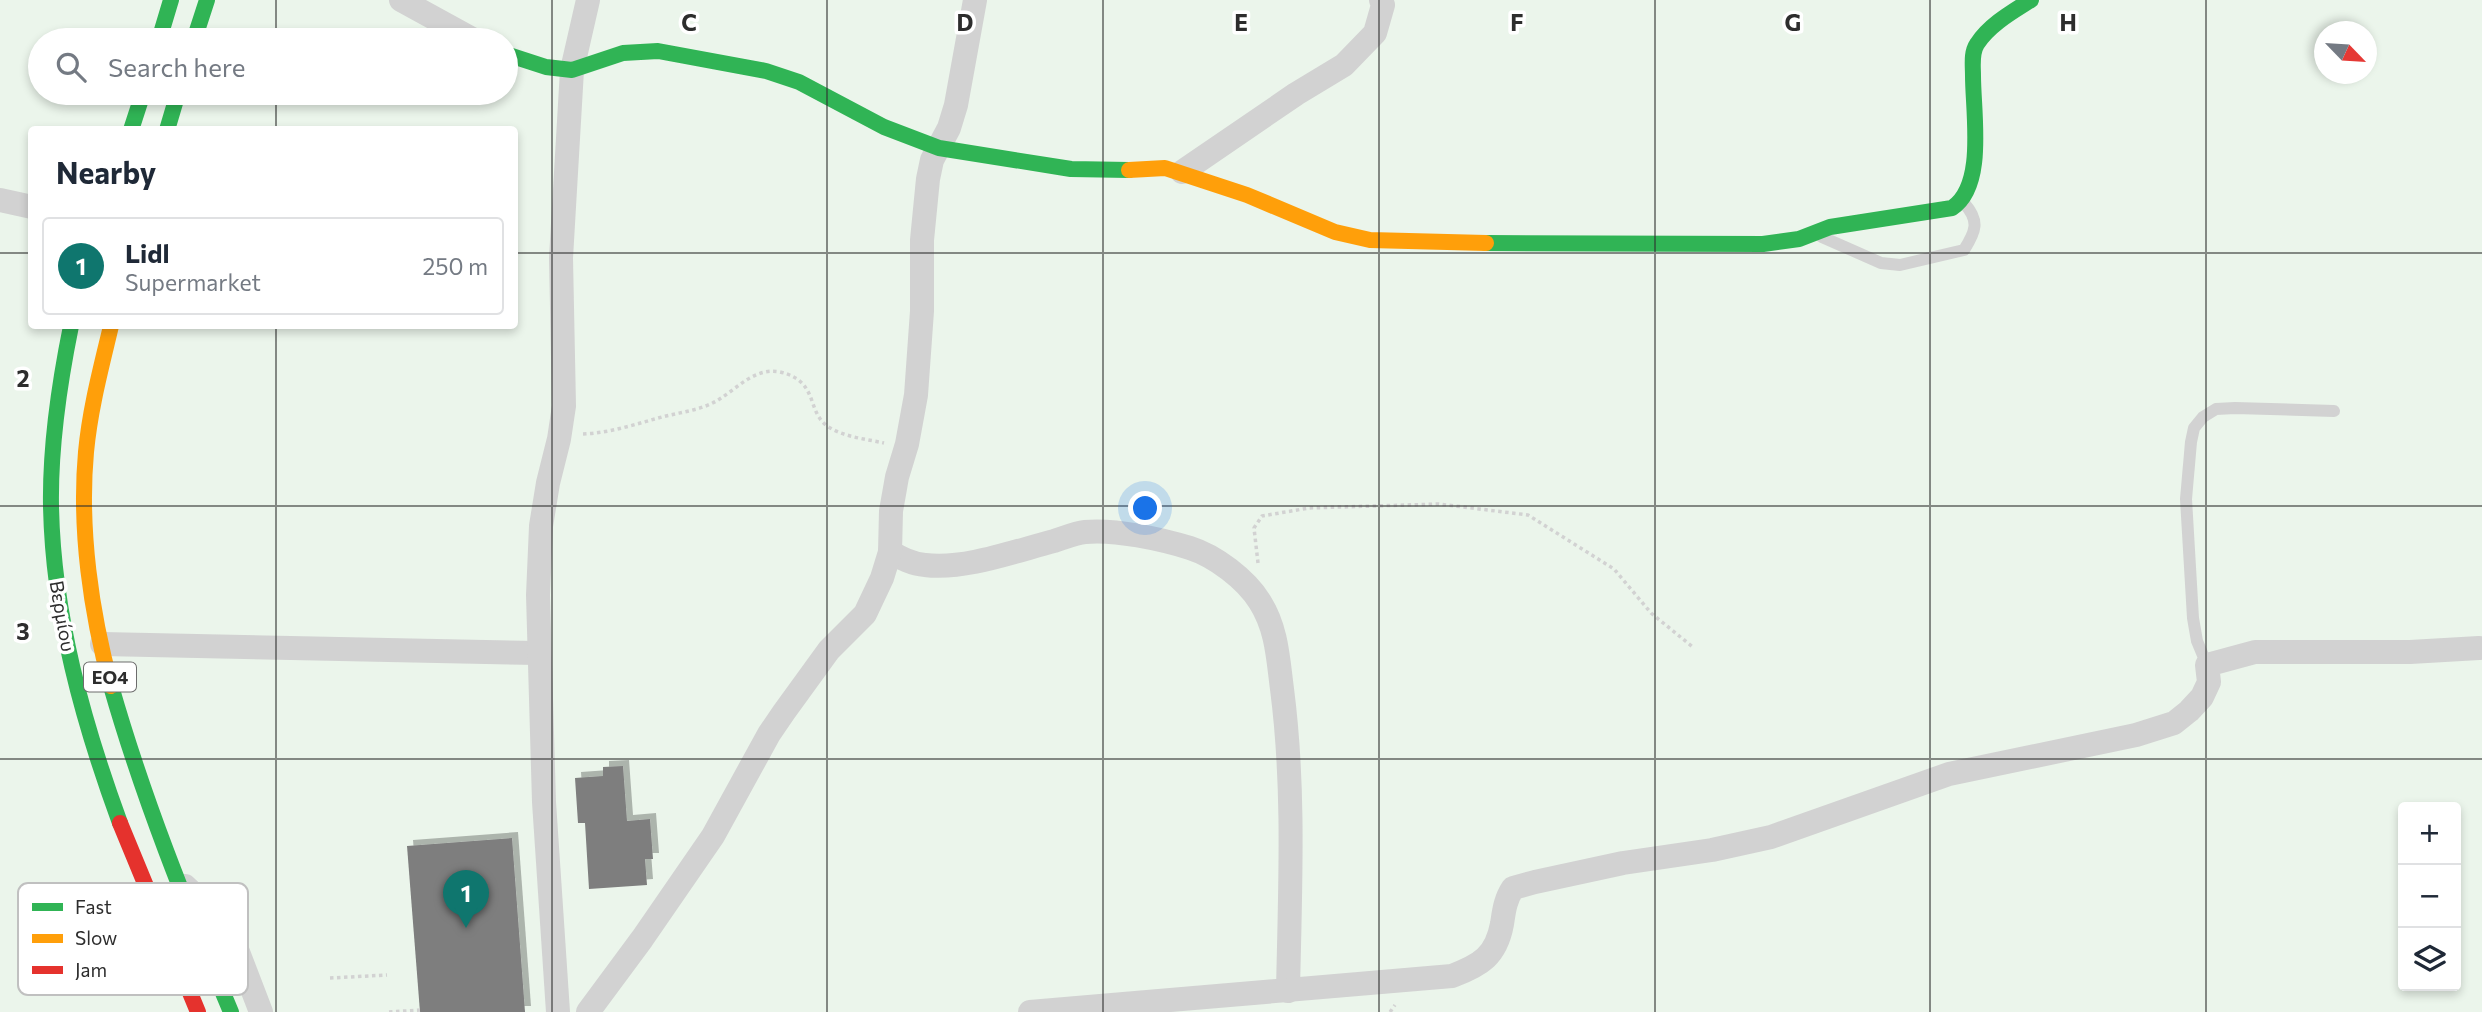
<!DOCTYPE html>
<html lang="en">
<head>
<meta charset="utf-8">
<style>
  :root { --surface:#fff; --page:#f2f2f3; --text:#1f2937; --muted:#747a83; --line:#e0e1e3; --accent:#0f766e }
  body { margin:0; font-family:Commissioner,sans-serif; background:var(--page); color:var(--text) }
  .controls { position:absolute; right:21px; bottom:21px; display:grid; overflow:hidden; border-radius:7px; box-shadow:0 4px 10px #0003 }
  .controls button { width:63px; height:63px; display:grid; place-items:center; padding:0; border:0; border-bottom:2px solid var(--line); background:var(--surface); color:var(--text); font:35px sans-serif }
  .compass { position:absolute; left:2314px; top:21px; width:63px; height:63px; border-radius:50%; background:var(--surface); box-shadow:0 4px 10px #0003; rotate:115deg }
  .you { position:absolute; left:1146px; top:509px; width:24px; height:24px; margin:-18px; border:5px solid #fff; border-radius:50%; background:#1a73e8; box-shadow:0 0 0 10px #1a73e833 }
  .badge { display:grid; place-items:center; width:46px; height:46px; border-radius:50%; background:var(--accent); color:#fff; font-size:23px; font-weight:700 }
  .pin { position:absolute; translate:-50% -58px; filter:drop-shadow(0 2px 4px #0008) }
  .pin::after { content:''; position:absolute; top:37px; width:24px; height:21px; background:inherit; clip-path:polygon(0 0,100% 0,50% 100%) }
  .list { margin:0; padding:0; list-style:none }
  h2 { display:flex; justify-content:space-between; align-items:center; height:91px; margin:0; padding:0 28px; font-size:30px }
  h2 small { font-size:23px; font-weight:400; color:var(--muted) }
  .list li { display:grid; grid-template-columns:46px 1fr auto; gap:21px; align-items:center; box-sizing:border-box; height:98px; margin:0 14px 14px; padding:0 14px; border:2px solid var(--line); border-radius:7px }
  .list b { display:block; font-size:26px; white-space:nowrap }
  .list p { margin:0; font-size:23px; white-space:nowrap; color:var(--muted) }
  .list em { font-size:23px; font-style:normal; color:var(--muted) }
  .icon { flex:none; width:38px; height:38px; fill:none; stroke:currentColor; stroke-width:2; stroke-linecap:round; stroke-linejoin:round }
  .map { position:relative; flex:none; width:2482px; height:1012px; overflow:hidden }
  .search { position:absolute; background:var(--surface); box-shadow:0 4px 10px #0003; left:28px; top:28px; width:490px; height:77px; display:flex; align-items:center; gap:18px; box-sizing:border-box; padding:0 24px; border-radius:38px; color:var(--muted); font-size:26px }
  .panel { position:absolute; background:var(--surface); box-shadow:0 4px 10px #0003; left:28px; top:126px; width:490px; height:203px; border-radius:7px }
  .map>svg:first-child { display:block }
</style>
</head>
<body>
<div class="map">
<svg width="2482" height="1012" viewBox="0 0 2482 1012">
  <defs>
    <filter id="shadow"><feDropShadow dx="6" dy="-6" stdDeviation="0" flood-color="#0004"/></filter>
  </defs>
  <rect width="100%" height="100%" fill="#fff"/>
  <!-- green -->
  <path fill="#ebf5eb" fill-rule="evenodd" d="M0,0H2482V1012H0ZM2324,32H2366V74H2324ZM40,40H506V93H40ZM32,130H514V326H32ZM2403,807H2456V986H2403Z"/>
  <!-- building -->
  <g fill="#7e7e7e" filter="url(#shadow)">
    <polygon points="623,766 627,821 650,819 653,859 645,859 647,885 589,889 585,823 578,823 575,778 603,776 603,767"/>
    <polygon points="512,838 525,1012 420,1012 407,846"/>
  </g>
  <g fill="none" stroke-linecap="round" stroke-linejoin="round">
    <!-- path -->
    <g stroke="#d2d2d2" stroke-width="3.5" stroke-dasharray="3.5 3.5" stroke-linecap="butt">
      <path d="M583,434C610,433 636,424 662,417C681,412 702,410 718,400C738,388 755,367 780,372C819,381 806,410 827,426C843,437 866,439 884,443"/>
      <polyline points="1258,563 1254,528 1262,516 1309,508 1439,504 1528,515 1614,569 1651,613 1694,648"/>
      <polyline points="330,978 387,975"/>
      <polyline points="389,1012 420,1010"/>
      <polyline points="1390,1012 1395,1005"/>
    </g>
    <!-- lane -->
    <g stroke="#d2d2d2" stroke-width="12">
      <path d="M1822,237L1881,263L1900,265L1964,250C1976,231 1980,221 1964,203"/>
      <polyline points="2207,665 2197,641 2193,618 2186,499 2191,442 2194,428 2203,417 2216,409 2235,408 2334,411"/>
    </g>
    <!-- street -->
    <g stroke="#d2d2d2" stroke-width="24">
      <polyline points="401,0 474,40"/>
      <polyline points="1182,172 1296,94 1344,65 1375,33 1383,5 1381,0"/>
      <polyline points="0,200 32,207"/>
      <path d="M890,552C901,558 912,564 925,565C965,570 1015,551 1054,541C1064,538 1075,533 1085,532C1115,529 1161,539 1190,548C1215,556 1246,579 1260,602C1277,629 1278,658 1282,689C1295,789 1290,890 1288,991"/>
      <polyline points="102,644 538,653"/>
      <polyline points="185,886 213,912 233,939 261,1012"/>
      <polyline points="558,1012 544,802 538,595 541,526 548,483 559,439 564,406 561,258 572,70 588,0"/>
      <polyline points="588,1012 642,939 713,836 769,734 784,712 829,650 865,614 882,578 890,552 891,511 897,477 907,444 916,395 922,311 922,240 928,179 932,160 949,128 956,105 975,0"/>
      <path d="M1030,1012L1452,976C1481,965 1496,956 1502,924C1504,911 1505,900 1513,888L1535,882L1623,863L1712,850L1771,837L1949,774L2136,735L2174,723L2189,711L2202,697L2209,682L2207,665L2255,652H2410L2479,648"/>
    </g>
    <!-- fast -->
    <g stroke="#30b455" stroke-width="16">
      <polyline points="159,40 171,0"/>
      <polyline points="194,40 207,0"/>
      <polyline points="506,54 546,67 572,70 623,53 658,51 766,71 799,82 884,127 939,148 1071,169 1129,170"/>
      <polyline points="131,130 143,93"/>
      <polyline points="167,130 178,93"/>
      <path d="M1486,243L1763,244L1799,239L1830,227L1952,208C1986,186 1973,113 1973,76C1973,65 1971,53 1977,44C1989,25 2012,12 2031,0"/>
      <path d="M71,326C59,385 50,445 51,506C53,615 83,722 120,823"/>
      <path d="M111,686C143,798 186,905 231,1012"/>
    </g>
    <!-- slow -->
    <g stroke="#ff9f0a" stroke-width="16">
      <polyline points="1129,170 1165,168 1247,195 1335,232 1370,240 1486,243"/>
      <path d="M111,326C101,368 90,409 86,452C79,529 91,613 111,686"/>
    </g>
    <!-- jam -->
    <polyline stroke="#e5322d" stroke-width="16" points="120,823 198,1012"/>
  </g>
  <!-- grid -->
  <path fill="none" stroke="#2d2d2d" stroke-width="2" stroke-opacity="0.55" d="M276,0V40M552,0V1012M827,0V1012M1103,0V1012M1379,0V1012M1655,0V1012M1930,0V1012M2206,0V1012M276,93V130M0,253H32M514,253H2482M276,326V1012M0,506H2482M0,759H2482"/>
  <g text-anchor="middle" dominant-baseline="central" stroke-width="7" stroke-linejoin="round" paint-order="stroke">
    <!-- shield labels -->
    <rect fill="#fff" stroke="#6c6c6c" stroke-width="2" x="84" y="662.5" width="52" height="29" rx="5"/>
    <g font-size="18" font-weight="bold" fill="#2d2d2d">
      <text x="110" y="677">ΕΟ4</text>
    </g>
    <!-- street labels -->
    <g font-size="19" fill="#2d2d2d" stroke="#fff">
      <text transform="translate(63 616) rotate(80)">Βερμίου</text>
    </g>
  </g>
  <!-- legend -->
  <rect x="18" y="883" width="230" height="112" rx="10" fill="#fff" stroke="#c0c0c0" stroke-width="2"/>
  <rect x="32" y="903" width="31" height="8" fill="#30b455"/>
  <rect x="32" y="934" width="31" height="9" fill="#ff9f0a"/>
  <rect x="32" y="966" width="31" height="8" fill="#e5322d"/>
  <g font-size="19" fill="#2d2d2d">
    <text x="75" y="914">Fast</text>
    <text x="75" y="945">Slow</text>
    <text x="75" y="977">Jam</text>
  </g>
  <g font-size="23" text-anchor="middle" font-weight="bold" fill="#2d2d2d" stroke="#fff" stroke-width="7" stroke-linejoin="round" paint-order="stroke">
    <text x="689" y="31">C</text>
    <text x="965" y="31">D</text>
    <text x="1241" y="31">E</text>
    <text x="1517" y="31">F</text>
    <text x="1793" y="31">G</text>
    <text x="2068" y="31">H</text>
    <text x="23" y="387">2</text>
    <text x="23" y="640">3</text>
  </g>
</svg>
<div class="controls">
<button>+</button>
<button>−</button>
<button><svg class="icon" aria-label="layers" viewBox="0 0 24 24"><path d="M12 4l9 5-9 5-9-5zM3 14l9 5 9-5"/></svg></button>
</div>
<svg class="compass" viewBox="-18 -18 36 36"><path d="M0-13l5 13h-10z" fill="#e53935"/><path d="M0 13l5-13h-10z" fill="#747a83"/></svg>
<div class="you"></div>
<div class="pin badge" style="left:466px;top:928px">1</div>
<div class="search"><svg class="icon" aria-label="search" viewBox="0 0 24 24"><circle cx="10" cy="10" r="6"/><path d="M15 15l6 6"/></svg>Search here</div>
<section class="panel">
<h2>Nearby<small></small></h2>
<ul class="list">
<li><span class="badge">1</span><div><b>Lidl</b><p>Supermarket</p></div><em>250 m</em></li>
</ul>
</section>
</div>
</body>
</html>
